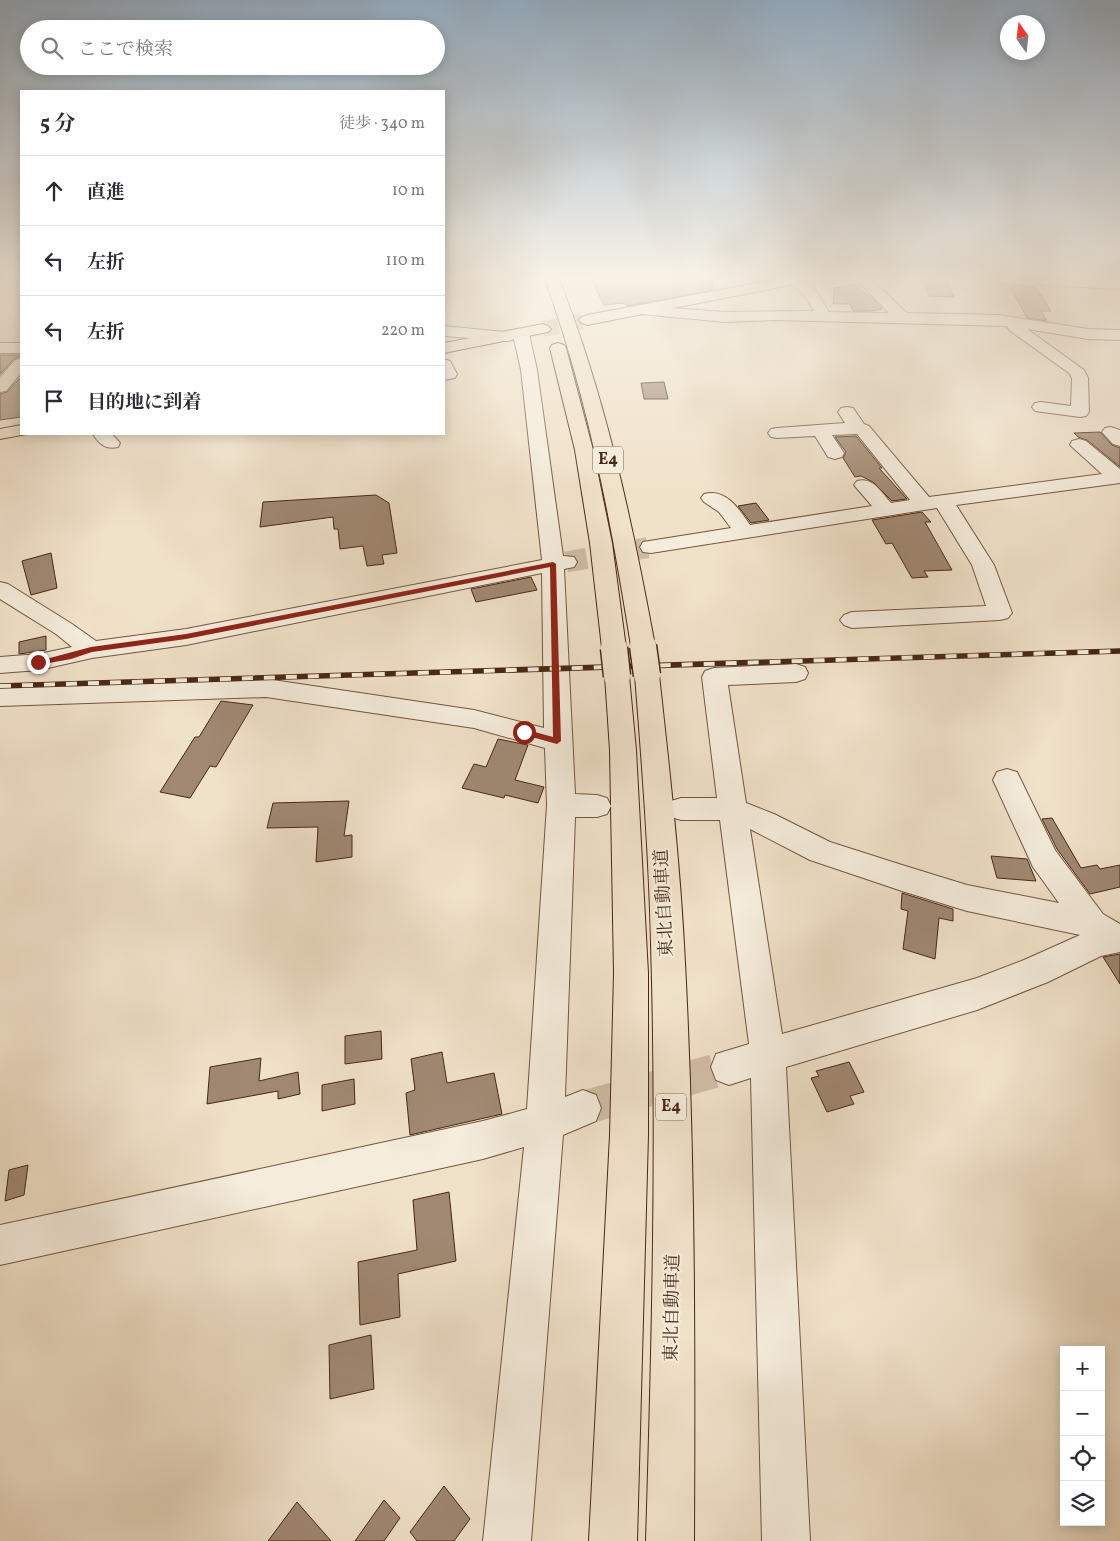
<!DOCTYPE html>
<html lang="ja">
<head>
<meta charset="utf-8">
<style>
  :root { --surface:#fff; --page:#f7f7f7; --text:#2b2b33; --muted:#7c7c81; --line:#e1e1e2 }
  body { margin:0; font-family:Vollkorn,"Noto Serif JP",serif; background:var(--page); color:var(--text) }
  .controls { position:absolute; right:15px; bottom:15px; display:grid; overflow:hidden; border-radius:0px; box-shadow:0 2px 12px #0003 }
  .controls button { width:45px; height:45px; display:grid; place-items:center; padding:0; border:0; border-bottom:1px solid var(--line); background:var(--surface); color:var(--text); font:25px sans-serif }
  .compass { position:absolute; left:1000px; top:15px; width:45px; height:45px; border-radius:50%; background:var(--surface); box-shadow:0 2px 12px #0003; rotate:346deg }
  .stop { position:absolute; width:15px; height:15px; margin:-11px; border:4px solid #8f2418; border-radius:50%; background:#fff }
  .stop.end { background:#8f2418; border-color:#fff; box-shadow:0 1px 5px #0008 }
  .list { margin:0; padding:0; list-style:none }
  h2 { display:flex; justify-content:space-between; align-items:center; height:65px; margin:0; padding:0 20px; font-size:21px }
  h2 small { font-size:16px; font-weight:400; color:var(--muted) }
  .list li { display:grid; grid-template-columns:32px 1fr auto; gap:15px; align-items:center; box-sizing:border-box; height:70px; padding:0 20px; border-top:1px solid var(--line) }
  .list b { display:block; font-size:19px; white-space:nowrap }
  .list em { font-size:16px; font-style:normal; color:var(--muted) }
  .icon { flex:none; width:28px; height:28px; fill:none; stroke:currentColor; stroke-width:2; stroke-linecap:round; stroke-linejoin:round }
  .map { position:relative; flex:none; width:1120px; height:1541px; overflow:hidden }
  .search { position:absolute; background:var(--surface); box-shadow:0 2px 12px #0003; left:20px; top:20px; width:425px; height:55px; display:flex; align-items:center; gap:12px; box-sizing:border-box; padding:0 18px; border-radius:28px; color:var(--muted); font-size:19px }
  .panel { position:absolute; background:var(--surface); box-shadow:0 2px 12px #0003; left:20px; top:90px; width:425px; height:345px; border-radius:0px }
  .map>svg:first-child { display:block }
</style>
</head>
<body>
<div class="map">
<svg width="1120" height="1541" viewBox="0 0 1120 1541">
  <rect width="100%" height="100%" fill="#f0e1c9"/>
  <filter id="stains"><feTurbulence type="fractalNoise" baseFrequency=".004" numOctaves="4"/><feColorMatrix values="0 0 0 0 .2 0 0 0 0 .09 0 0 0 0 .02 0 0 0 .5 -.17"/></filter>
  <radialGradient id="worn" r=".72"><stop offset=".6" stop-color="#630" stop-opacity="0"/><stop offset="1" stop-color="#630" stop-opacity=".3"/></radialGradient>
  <!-- building -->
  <g fill="#a08872" stroke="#492813">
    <polygon points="591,279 680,279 713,281 712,290 627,306 624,303 604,305"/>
    <polygon points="923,279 946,279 954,297 929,296"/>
    <polygon points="855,285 874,300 882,309 872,311 853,311 850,304 833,304 834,288"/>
    <polygon points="1009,285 1036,287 1051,311 1041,311 1047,321 1027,318"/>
    <polygon points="0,355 21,355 21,356 14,359 0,374"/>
    <polygon points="21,378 21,417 0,420 0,394 7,392 19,379"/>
    <polygon points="664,382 668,399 644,399 641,383"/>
    <polygon points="1100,432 1112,445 1120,448 1120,467 1087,440 1078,437 1074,433"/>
    <polygon points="856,436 882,468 879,468 907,499 892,501 873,482 861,476 855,477 843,458 846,452 835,437"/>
    <polygon points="376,495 389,503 397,553 382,555 384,564 367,566 363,546 340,549 338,529 334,529 333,517 260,527 263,502"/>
    <polygon points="756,503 769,520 751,523 738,506"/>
    <polygon points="922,512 931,522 925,522 952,570 924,571 928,577 912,578 892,543 886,544 872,520"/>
    <polygon points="51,553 57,588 31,595 22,561"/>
    <polygon points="531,577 537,590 491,599 476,602 471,589"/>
    <polygon points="46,636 46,650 19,654 19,642"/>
    <polygon points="221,701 253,705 216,767 210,766 190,798 160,792 195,737 199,737"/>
    <polygon points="498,739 528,745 515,780 544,787 538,803 505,795 504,798 462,788 474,764 486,767"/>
    <polygon points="349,801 344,836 352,835 352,857 316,862 318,827 267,828 273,803"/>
    <polygon points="1052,818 1081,868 1097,865 1100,869 1120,865 1120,887 1090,894 1057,849 1042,819"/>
    <polygon points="991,856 1027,859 1036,881 997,878"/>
    <polygon points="902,893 953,909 953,921 939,918 935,959 903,949 908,911 901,909"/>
    <polygon points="1120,954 1120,984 1103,957"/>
    <polygon points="381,1031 382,1059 345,1064 345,1036"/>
    <polygon points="442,1052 447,1083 494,1073 502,1114 410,1135 406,1093 415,1090 411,1059"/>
    <polygon points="261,1058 259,1081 298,1072 300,1094 278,1099 278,1091 207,1104 210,1067"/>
    <polygon points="849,1062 864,1092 850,1096 854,1104 827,1112 811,1078 819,1076 816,1071"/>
    <polygon points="354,1079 355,1104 322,1111 322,1085"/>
    <polygon points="28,1165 24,1195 5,1201 9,1170"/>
    <polygon points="449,1192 456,1261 398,1274 400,1317 360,1325 358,1262 417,1250 413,1200"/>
    <polygon points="371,1335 374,1389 330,1399 329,1345"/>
    <polygon points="444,1486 470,1519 454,1541 417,1541 410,1532"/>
    <polygon points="384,1500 400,1518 384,1541 355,1541"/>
    <polygon points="297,1502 331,1541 268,1541"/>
  </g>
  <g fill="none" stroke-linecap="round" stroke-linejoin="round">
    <!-- minor-tunnel-far1 -->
    <polyline stroke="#cfbca5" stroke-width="21" stroke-dasharray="21 10" stroke-linecap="butt" points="566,562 651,547"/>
    <!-- minor-tunnel -->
    <polyline stroke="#cfbca5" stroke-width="34" stroke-dasharray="34 17" stroke-linecap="butt" points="583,1108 729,1067"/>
    <!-- major-tunnel -->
    <polyline stroke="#cfbca5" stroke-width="16" stroke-dasharray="16 8" stroke-linecap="butt" points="543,329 587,320"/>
    <!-- minor casing -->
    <g stroke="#735640" stroke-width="2">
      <g id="minor">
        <polygon points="790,279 803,279 816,291 829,312 889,313 856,279 871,279 907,313 999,315 1088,329 1120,330 1120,340 1088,339 1027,329 1084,370 1088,378 1089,412 1086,416 1080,417 1035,411 1032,407 1035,403 1041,402 1071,406 1072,378 1069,373 1009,330 1007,326 775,320 725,322 641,314 636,313 634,310 636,307 641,306 725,312 814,311 805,296 791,283"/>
        <polygon points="994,279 1120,281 1120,289 1001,283"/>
        <polygon points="444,326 514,333 521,329 526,331 529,334 537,370 563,556 574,557 577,562 574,567 564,569 575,794 597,795 607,798 611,806 607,814 597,817 575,817 565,1097 583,1090 596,1095 601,1108 596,1121 563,1135 531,1541 483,1541 524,1147 483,1159 0,1265 0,1225 483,1121 527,1109 547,805 545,748 474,728 266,697 0,706 0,688 266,679 474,710 544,728 542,573 186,645 92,658 39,670 0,673 0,657 39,654 72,647 56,634 0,599 0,582 8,584 72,624 96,641 186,629 542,560 521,370 514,339 509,341 444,336"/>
        <rect x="0" y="343" width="21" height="10"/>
        <polygon points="21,358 21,373 6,391 0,392 0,377 15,360"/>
        <polygon points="444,359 450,361 457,374 455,378 444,380"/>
        <path d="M847,407L853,408L864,424L869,426L929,497L1102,474L1070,445L1072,441L1079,439L1086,441L1120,469V483L956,505L994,565L1012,613L1008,618L1000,620L852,628L844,625L840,620L844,615L852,612L986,606L972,565L937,508L651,553L643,552L640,547L643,542L731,528L719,512L704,502L701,498L704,494C726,488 739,509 750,525L872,506L854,485L857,481C873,477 881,492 891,503L910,500L857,434L832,435L844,453L842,457L835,459L828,457L815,436L777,438L771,437L768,433L771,429L777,428L845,423L838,412L841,408Z"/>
        <polygon points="1111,427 1120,430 1120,446 1113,444 1102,432 1105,428"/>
        <path d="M93,434H112L120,443L118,447C106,450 99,444 93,434Z"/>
        <path d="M796,664L805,667L808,673L805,679L796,682L728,685L746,803L774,814L830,842L902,865L967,885L1059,903L1033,867L993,780L997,772L1007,769L1017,772L1055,850L1103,914L1120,924V952L1101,956L1048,982L977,1010L786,1067L810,1541H762L751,1078L729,1085L716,1080L711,1067L716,1054L749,1044L720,820H681L671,817L667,809L671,801L681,798H717L702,677L705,671L714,668ZM750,829L810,860L902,891L967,911L1080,935L1024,960L977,978L782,1034Z"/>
      </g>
    </g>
    <!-- major casing -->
    <g stroke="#492813" stroke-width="2">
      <g id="major">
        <polygon points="779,279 808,279 801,283 587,325 582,323 579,320 582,317 587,315"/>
        <polygon points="543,324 548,326 551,329 548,332 444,353 444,343"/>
        <polygon points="21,425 21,434 27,434 0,439 0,429"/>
      </g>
    </g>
    <!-- highway casing -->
    <g stroke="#492813" stroke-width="2">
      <g id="highway">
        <path d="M545,279H559C606,398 632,521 655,646L652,652L643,654L634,652L631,646C611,521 588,398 545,279Z"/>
        <polygon points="558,343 564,345 566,348 593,450 612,543 626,648 623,654 614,656 605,654 602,648 590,543 575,450 550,348 552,345"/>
        <path d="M647,666L656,669L659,675C669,765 679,854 684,944C695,1143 695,1342 694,1541H646C652,1342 657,1143 651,944C649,854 642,765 635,675L638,669Z"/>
        <polygon points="617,667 626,670 629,676 636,750 648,973 648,1135 637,1541 589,1541 610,1135 614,973 610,750 605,676 608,670"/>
      </g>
    </g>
    <!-- minor -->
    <use href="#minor" fill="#f5ecdc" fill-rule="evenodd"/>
    <!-- major -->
    <use href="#major" fill="#f0e1c9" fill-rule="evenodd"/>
    <!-- highway -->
    <use href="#highway" fill="#f0e1c9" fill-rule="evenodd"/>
    <!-- rail casing -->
    <g stroke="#492813" stroke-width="5.5">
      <polyline id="rail" points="0,686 1120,651"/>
    </g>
    <!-- rail -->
    <use href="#rail" stroke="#f5ecdc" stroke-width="4" stroke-dasharray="11" stroke-linecap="butt"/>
    <!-- highway-bridge casing -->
    <g stroke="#492813" stroke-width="29" stroke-linecap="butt">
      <g id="highway-bridge">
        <polyline points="643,646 647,675"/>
        <polyline points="614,648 617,676"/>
      </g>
    </g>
    <!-- highway-bridge -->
    <use href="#highway-bridge" stroke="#f0e1c9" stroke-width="26"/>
  </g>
  <!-- sky -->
  <linearGradient id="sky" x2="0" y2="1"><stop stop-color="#94adc3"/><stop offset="0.56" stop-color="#f8f2e7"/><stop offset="1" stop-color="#f8f2e7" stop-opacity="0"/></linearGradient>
  <rect width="1120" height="495" fill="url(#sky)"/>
  <!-- route -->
  <polygon fill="#8f2418" points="553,562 556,564 561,741 557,744 521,734 520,732 524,729 553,737 550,567 186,639 92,652 71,659 38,665 35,662 91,647 186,634"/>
  <g text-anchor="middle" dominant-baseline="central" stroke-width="4.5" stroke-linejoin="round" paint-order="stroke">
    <!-- shield labels -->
    <g fill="#f5ecdc" stroke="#7d634f" stroke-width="1">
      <rect x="593" y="446.5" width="30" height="27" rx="4"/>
      <rect x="656" y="1093.5" width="30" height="27" rx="4"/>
    </g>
    <g font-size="16" font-weight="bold" fill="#492813">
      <text x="608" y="460">E4</text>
      <text x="671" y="1107">E4</text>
    </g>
    <!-- street labels -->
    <g font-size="18" fill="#492813" stroke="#f5ecdc">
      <text transform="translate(665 903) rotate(-93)">東北自動車道</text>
      <text transform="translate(673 1308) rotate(-89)">東北自動車道</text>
    </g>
  </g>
  <rect width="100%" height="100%" filter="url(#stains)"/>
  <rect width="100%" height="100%" fill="url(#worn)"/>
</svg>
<div class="controls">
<button>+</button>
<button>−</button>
<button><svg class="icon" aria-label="locate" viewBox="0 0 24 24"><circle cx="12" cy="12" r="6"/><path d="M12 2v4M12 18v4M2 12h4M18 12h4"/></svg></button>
<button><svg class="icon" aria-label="layers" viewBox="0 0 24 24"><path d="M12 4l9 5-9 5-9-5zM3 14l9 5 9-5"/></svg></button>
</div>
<svg class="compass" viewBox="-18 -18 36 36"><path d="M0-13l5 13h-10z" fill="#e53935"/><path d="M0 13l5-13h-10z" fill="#7c7c81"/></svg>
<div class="stop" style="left:524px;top:732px"></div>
<div class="stop end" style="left:38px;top:662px"></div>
<div class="search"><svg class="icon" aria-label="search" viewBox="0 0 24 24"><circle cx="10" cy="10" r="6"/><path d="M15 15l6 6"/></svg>ここで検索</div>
<section class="panel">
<h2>5 分<small>徒歩 · 340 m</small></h2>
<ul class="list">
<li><svg class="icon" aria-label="ahead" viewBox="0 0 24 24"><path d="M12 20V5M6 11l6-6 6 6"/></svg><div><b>直進</b></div><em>10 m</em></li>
<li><svg class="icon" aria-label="left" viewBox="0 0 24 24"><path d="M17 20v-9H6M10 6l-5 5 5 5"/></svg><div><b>左折</b></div><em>110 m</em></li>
<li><svg class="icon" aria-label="left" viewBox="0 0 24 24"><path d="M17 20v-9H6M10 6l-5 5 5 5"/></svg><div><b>左折</b></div><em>220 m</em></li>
<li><svg class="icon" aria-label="arrive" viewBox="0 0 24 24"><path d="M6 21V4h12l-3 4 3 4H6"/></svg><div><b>目的地に到着</b></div></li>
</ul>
</section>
</div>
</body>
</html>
